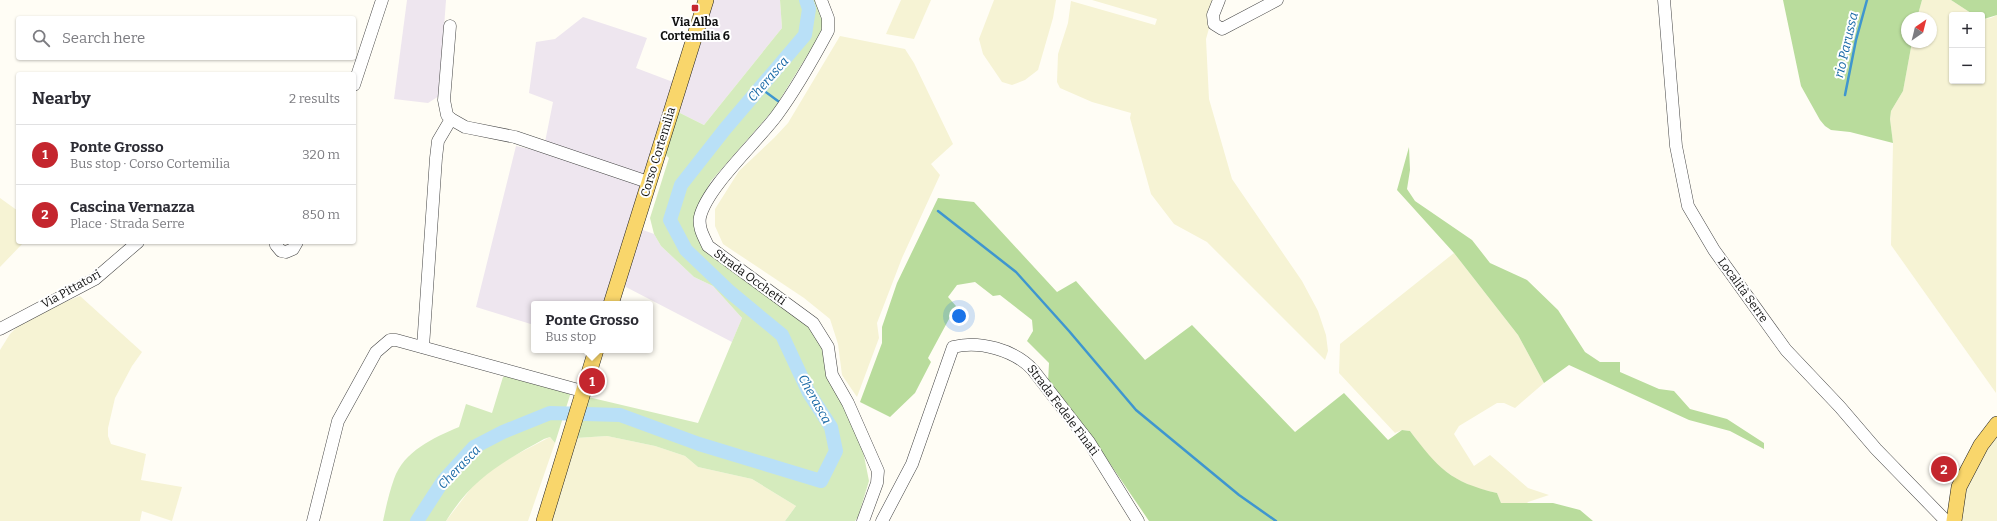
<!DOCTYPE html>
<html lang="en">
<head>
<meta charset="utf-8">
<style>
  :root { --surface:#fff; --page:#f2f2f3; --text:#2b2b33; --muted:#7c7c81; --line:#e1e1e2; --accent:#c4262e }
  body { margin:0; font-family:Bitter,serif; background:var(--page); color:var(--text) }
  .controls { position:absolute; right:12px; top:12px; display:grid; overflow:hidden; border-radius:4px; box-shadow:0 1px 3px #0004 }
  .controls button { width:36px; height:36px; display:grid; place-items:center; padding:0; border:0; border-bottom:1px solid var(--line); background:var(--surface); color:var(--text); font:20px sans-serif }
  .compass { position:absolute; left:1901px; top:12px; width:36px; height:36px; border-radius:50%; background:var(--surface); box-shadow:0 1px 3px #0004; rotate:35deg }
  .you { position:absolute; left:959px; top:316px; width:14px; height:14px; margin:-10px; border:3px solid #fff; border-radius:50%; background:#1a73e8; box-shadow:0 0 0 6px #1a73e833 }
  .badge { display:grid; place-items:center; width:26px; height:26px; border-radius:50%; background:var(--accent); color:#fff; font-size:13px; font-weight:700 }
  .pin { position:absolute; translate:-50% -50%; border:2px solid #fff; box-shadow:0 1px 4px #0006 }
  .popup { position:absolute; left:531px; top:301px; width:122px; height:52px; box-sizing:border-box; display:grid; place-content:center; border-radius:4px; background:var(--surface); filter:drop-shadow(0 1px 3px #0005); font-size:13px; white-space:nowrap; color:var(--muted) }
  .popup b { font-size:15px; color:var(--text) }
  .popup::after { content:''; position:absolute; left:50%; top:100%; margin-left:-8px; border:8px solid transparent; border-top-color:var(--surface) }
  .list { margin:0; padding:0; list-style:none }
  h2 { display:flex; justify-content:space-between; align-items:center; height:52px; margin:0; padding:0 16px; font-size:17px }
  h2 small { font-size:13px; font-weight:400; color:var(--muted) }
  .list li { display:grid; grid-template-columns:26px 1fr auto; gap:12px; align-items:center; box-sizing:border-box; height:60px; padding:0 16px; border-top:1px solid var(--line) }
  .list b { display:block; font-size:15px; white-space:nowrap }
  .list p { margin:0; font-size:13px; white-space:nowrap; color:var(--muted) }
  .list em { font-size:13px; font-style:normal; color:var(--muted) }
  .icon { flex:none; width:22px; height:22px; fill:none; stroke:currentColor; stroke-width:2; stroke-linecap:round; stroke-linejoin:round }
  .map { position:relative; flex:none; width:1997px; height:521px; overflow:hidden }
  .search { position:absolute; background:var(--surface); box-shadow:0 1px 3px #0004; left:16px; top:16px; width:340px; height:44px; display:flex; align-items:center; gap:10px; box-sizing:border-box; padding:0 14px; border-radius:4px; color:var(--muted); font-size:15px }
  .panel { position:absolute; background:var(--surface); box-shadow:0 1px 3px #0004; left:16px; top:72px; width:340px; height:172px; border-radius:4px }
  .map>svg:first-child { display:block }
</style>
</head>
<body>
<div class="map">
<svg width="1997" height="521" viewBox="0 0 1997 521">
  <rect width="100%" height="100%" fill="#fffdf5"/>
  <!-- industrial -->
  <g fill="#eee6ef">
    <polygon points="407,0 446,0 439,96 428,103 394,99"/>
    <polygon points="710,0 780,0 782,28 704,125 676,111"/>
    <polygon points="583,17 647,38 636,68 673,82 603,304 534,304 534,325 476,307 516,146 543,152 553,102 529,93 536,42 555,39"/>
    <polygon points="640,229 654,234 661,246 694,277 713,286 742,318 732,342 624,286"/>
  </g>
  <!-- farmland -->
  <g fill="#f6f3d4">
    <polygon points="901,0 931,0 914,39 886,34"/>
    <polygon points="994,0 1056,0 1053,18 1038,70 1025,80 1012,85 1002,82 983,54 979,39"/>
    <polygon points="1092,0 1217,0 1206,39 1209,99 1232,179 1302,281 1318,311 1326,335 1328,351 1325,360 1207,242 1174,224 1151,194 1130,118 1131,113 1092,102 1060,88 1057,82 1058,54 1068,23 1071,1 1155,25 1157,19"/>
    <polygon points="1922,0 1951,0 1974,15 1952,15 1952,81 1982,81 1982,19 1991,18 1997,15 1996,393 1891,245 1893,143 1890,119 1891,111 1903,91 1912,42 1931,42 1931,18 1917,18"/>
    <polygon points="840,36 905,49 914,63 953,144 931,164 940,175 902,258 877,323 879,338 857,397 842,375 838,344 830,319 804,298 723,244 715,226 715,209 739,171 774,138 788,123"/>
    <polygon points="0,198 18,211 18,242 24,242 0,267"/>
    <polygon points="1454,253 1518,335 1544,383 1515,408 1504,403 1497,403 1459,426 1454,434 1474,466 1490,455 1528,488 1549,495 1528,502 1523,508 1507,518 1497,493 1475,488 1455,478 1434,463 1410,431 1402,430 1395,433 1339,373 1340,344"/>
    <polygon points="80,296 142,352 132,366 115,398 108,428 108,436 111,444 146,454 141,480 182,487 172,521 142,511 140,521 0,521 0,350 10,334 17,327 47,309"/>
    <polygon points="1997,434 1997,521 1962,521 1962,504 1969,480 1988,446"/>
    <polygon points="607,436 655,446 685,456 698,467 752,479 796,506 785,521 550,521 576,438"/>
    <polygon points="550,437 555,443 528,521 446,521 475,483 502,462"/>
  </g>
  <!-- green -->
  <g fill="#d5ebbd">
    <polygon points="780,0 816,0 823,19 821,33 774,109 711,181 700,203 697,233 807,324 817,335 837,390 863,451 869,481 858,517 855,521 785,521 796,506 752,479 698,467 685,456 655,446 607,436 576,438 588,397 698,423 742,318 713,286 694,277 661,246 654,234 650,218 669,158 664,153 676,111 704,125 782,28"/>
    <path d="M509,375L571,392L555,443L550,437L544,439C501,463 473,478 446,521H383C386,507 389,493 394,479C404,451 433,438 459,427L466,404L492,413L503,377Z"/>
  </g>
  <!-- forest -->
  <g fill="#b9dc9c">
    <polygon points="1783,0 1922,0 1917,18 1907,18 1907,42 1912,42 1903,91 1891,111 1890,119 1893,143 1850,132 1831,130 1825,126 1820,120 1801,86"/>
    <polygon points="1951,0 1997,0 1997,15 1984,19 1982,19 1982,15 1974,15"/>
    <polygon points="1409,147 1410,170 1407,189 1415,201 1472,240 1490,263 1527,280 1558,310 1585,352 1600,362 1620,362 1620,372 1659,389 1674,391 1690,409 1727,419 1764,443 1764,449 1730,431 1689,420 1569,365 1544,383 1518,335 1454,253 1397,190"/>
    <path d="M938,198L974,202L1057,292L1076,281L1145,360L1192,325L1295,432L1344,393L1388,440L1402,430L1410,431C1438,468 1450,482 1497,493L1501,503H1553L1580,510L1593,521H1149L1100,449L1048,382L1049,363L1027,341L1033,331L1032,320L1000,295L993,296L975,282L957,285L948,297L956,306L928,358L931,362L915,393L890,417L860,402L882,343V327L897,283Z"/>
  </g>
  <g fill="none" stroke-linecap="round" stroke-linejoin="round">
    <!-- stream -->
    <g stroke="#3f96cf" stroke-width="2.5">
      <polyline points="759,87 782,104"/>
      <polyline points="1845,95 1856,40 1867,0"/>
      <polyline points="938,211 1016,272 1069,331 1136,410 1239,495 1276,521"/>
    </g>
    <!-- river -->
    <polyline stroke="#b9e0f7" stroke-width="14" points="417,521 443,481 474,447 503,432 550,413 620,415 699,444 821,481 836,451 831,427 809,393 782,335 730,292 686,250 670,220 681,185 725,129 805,35 809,9 806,0"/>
    <!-- minor casing -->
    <g stroke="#444" stroke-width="13">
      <g id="minor">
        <path d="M821,0L828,18V31C813,59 796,89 777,115C758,141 707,187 700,217C698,228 704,237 708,246L813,323L828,347L832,375L848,403L878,471L877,483L863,521"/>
        <polyline points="1219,0 1213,15 1214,24 1222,29 1277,0"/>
        <polyline points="1664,0 1676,146 1688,206 1714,250 1786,350 1840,407 1876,449 1946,521"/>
        <polyline points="450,26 444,100 447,115 451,119 465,127 515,137 648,182"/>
        <polyline points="354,85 382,0"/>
        <polyline points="277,242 276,245 281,251 286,252 293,249 297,242"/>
        <polyline points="0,329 95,279 138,242"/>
        <polyline points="423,347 436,158 438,141 451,119"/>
        <polyline points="313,521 338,421 376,352 390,340 396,340 582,391"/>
        <path d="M882,521L912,464L953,347C979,340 1015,350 1033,370L1089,442L1138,521"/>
      </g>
    </g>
    <!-- major casing -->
    <g stroke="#222" stroke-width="16">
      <g id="major">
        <polyline points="611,304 706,0"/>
        <polyline points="544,521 596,350"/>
        <polyline points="1954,521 1959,487 1981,445 1997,424"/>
      </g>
    </g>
    <!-- minor -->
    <use href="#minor" stroke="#fff" stroke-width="12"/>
    <!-- major -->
    <use href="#major" stroke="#f9d66b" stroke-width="15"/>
  </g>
  <!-- markers -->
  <rect fill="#c4262e" stroke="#fff" stroke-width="1.5" x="691" y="4" width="8" height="8" rx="2"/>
  <g text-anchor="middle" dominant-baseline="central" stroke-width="4" stroke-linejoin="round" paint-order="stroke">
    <!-- poi labels -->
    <g font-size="12" font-weight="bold" fill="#111" stroke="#fff">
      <text x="695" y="22">Via Alba<tspan x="695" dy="14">Cortemilia 6</tspan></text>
    </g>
    <!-- street labels -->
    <g font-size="12" fill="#111" stroke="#fff">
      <text transform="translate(658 152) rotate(-73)">Corso Cortemilia</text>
      <text transform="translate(750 277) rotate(36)">Strada Occhetti</text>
      <text transform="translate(71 289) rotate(-29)">Via Pittatori</text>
      <text transform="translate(1743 290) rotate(54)">Località Serre</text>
      <text transform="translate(1063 410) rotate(53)">Strada Fedele Finati</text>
    </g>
    <!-- water labels -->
    <g font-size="13" font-style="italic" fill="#1768a6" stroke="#fff">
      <text transform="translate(1846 45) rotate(-77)">rio Parussa</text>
      <text transform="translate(768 79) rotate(-49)">Cherasca</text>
      <text transform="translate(815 399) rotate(61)">Cherasca</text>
      <text transform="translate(459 467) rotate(-46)">Cherasca</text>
    </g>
  </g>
</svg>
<div class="controls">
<button>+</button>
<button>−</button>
</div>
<svg class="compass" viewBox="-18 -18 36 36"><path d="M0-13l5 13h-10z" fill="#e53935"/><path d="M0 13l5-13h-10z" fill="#7c7c81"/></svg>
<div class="you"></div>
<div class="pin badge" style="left:592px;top:381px">1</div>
<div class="popup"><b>Ponte Grosso</b>Bus stop</div>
<div class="pin badge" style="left:1944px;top:469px">2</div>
<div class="search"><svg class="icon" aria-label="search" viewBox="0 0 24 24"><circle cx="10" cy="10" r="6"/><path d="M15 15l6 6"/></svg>Search here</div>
<section class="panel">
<h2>Nearby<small>2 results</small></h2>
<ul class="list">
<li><span class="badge">1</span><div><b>Ponte Grosso</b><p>Bus stop · Corso Cortemilia</p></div><em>320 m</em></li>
<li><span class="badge">2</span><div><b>Cascina Vernazza</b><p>Place · Strada Serre</p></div><em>850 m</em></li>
</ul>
</section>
</div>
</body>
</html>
